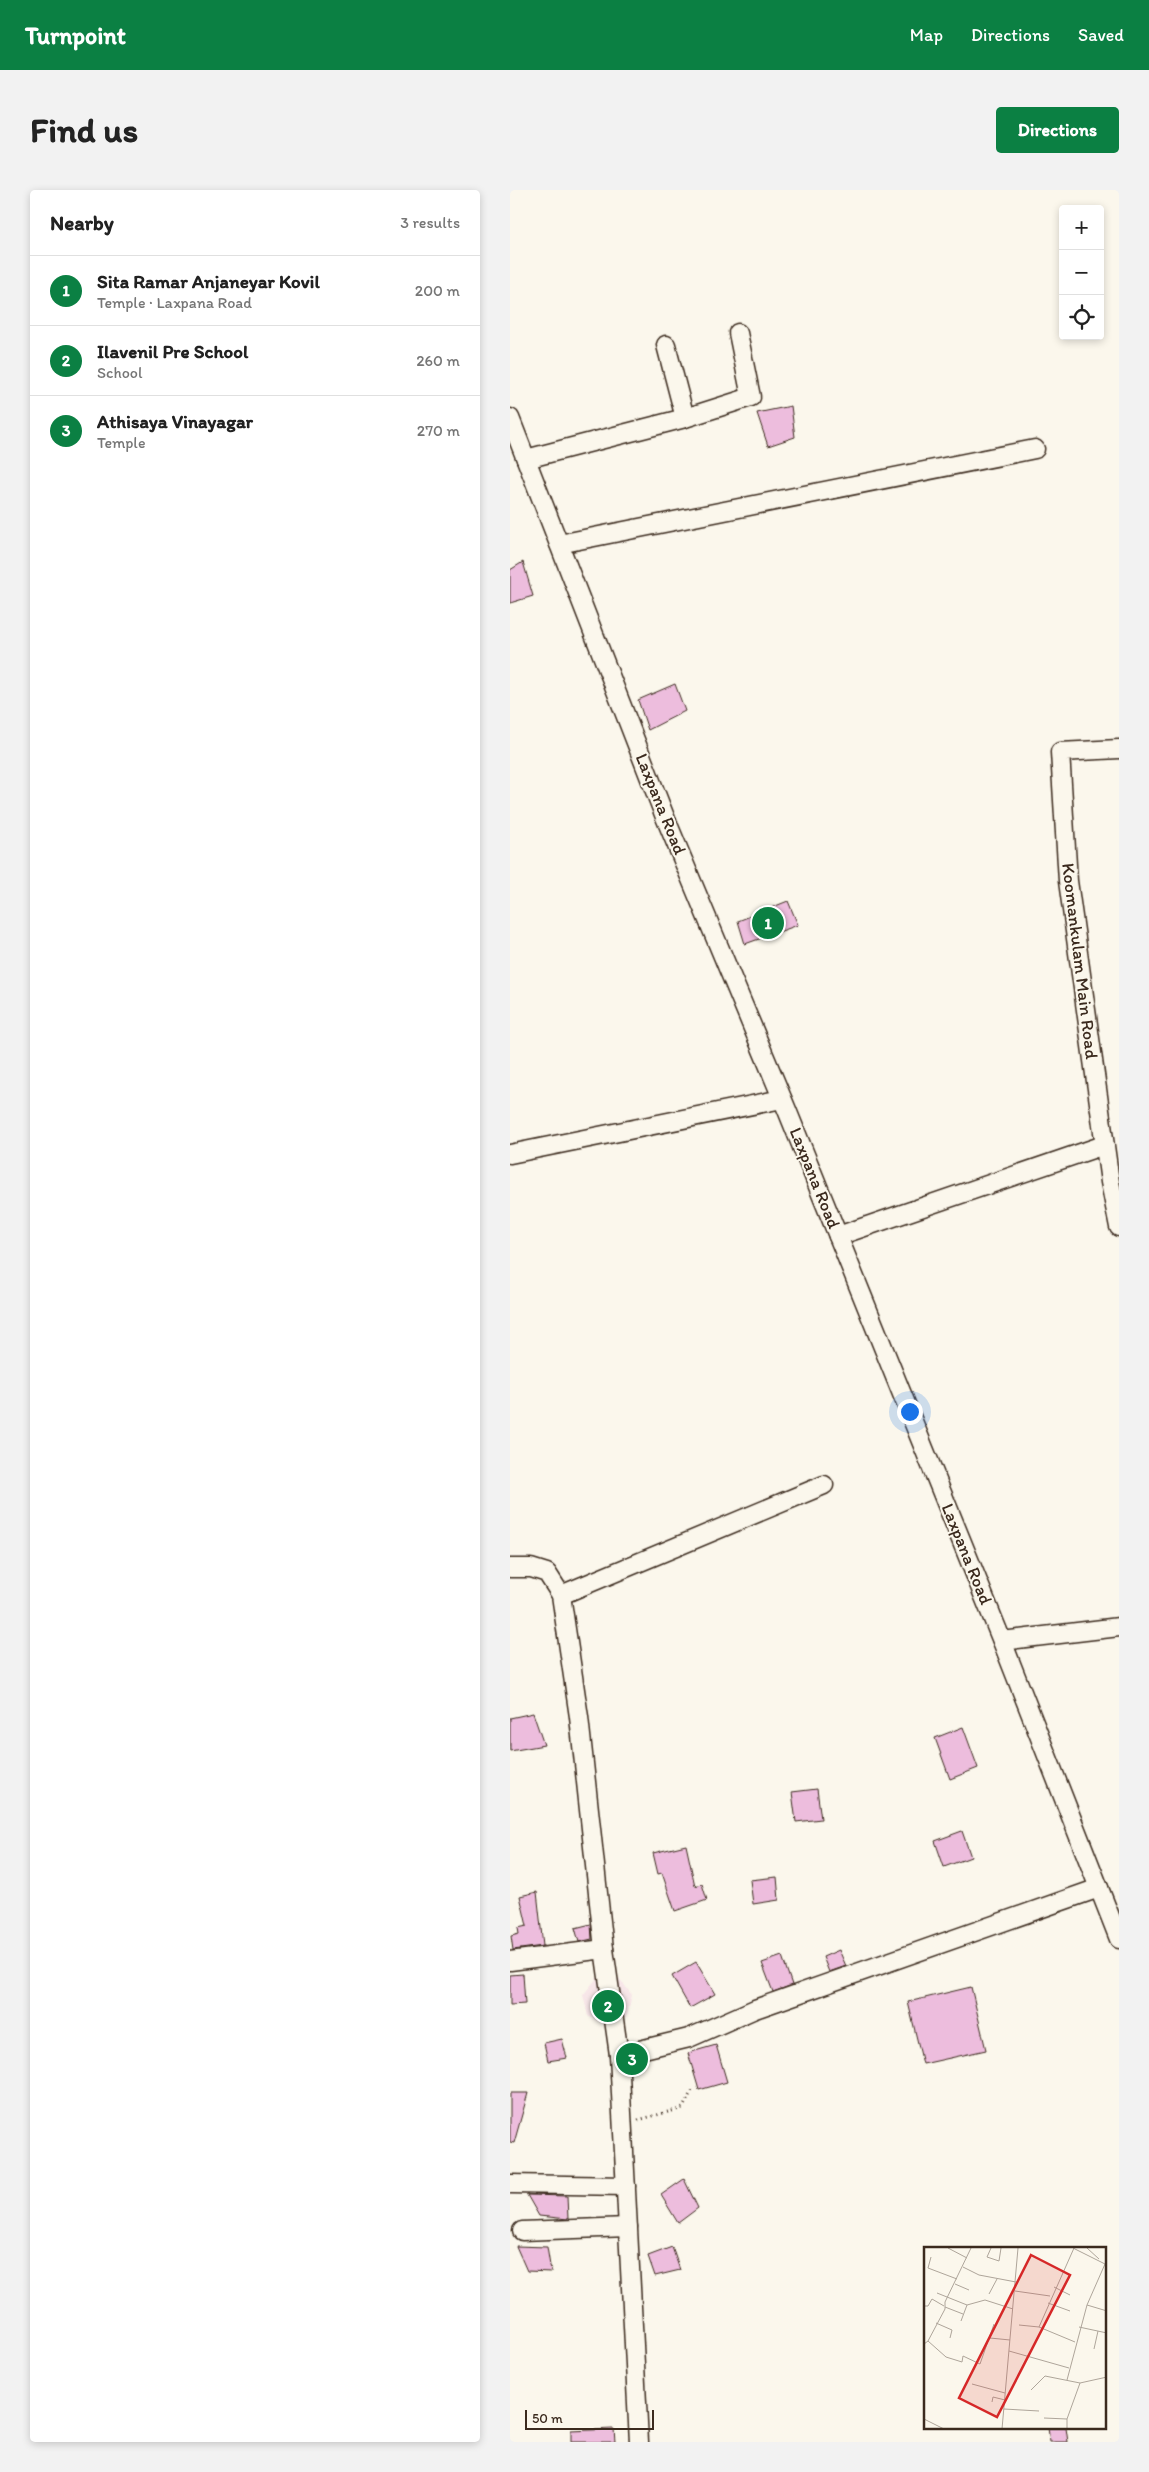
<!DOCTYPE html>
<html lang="en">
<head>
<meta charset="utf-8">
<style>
  :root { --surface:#fff; --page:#f2f2f2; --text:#222; --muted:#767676; --line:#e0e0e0; --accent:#0b8043 }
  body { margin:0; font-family:Itim,sans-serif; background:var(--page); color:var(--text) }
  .controls { position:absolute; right:15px; top:15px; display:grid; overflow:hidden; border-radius:5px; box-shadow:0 2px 8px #0003 }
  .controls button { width:45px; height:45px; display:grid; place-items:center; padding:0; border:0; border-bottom:1px solid var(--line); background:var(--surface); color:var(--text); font:25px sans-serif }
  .scale { position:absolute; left:15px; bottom:12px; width:129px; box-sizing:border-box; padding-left:5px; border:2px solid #3b2a1e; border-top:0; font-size:14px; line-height:18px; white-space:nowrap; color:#3b2a1e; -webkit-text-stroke:4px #fbf7ec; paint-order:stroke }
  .you { position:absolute; left:399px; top:1221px; width:18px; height:18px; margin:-12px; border:4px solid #fff; border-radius:50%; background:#1a73e8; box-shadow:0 0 0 8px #1a73e833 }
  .badge { display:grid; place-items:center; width:32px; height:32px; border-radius:50%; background:var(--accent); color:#fff; font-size:16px; font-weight:700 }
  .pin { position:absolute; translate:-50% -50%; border:2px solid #fff; box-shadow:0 1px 5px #0006 }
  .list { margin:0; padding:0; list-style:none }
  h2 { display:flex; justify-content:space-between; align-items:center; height:65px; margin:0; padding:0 20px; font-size:21px }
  h2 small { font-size:16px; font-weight:400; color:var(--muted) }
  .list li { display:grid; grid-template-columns:32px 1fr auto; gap:15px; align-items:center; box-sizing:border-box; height:70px; padding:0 20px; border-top:1px solid var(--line) }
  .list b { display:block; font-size:19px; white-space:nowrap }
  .list p { margin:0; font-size:16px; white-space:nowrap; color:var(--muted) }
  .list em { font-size:16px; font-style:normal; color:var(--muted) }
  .icon { flex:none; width:28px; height:28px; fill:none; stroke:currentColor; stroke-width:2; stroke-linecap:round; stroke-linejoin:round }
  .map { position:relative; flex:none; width:609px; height:2252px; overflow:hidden; border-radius:5px }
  header { display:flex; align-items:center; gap:30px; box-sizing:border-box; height:70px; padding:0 25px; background:var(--accent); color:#fff }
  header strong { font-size:24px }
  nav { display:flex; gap:28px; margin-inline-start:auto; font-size:18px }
  .intro { display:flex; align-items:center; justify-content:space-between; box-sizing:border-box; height:120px; padding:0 30px }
  h1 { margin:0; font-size:35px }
  .button { padding:12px 22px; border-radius:5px; background:var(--accent); color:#fff; font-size:18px; font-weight:700 }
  main { display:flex; gap:30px; padding:0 30px }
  aside { flex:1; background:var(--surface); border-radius:5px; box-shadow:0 2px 8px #0003 }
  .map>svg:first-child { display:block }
</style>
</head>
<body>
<header>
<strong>Turnpoint</strong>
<nav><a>Map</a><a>Directions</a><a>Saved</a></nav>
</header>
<div class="intro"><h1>Find us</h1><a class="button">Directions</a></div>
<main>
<aside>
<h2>Nearby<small>3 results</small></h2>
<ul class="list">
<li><span class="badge">1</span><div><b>Sita Ramar Anjaneyar Kovil</b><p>Temple · Laxpana Road</p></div><em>200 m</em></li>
<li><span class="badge">2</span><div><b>Ilavenil Pre School</b><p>School</p></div><em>260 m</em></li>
<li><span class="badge">3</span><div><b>Athisaya Vinayagar</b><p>Temple</p></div><em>270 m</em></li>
</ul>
</aside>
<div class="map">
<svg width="609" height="2252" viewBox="0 0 609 2252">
  <rect width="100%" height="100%" fill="#fbf7ec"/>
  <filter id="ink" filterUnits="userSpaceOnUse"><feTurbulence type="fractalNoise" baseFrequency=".02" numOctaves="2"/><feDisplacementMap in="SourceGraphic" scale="10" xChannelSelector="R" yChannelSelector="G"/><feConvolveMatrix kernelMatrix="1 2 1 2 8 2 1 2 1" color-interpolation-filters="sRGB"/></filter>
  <g filter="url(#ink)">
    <!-- built -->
    <polygon fill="#f7e6e8" points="87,1788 109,1788 122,1805 117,1826 97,1836 78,1826 73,1805"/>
    <!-- building -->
    <g fill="#edbddd" stroke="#3b2a1e">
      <polygon points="281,216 285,247 258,256 247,223"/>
      <polygon points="13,372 23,406 0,413 0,380"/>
      <polygon points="165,494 175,521 138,540 128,510"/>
      <polygon points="278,711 288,735 235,754 228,731"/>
      <polygon points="23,1523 34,1555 0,1561 0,1528"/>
      <polygon points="453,1537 468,1578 440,1589 425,1548"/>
      <polygon points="307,1599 311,1629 286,1632 282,1602"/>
      <polygon points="452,1641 461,1667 434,1677 425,1651"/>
      <polygon points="176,1655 185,1696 192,1694 197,1710 165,1721 152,1683 148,1684 143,1663"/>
      <polygon points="267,1687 269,1710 243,1714 240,1690"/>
      <polygon points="27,1702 33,1756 3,1760 1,1746 9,1744 8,1738 17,1736 10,1706"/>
      <polygon points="81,1734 82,1749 69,1752 65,1738"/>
      <polygon points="329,1760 336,1776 319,1782 313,1767"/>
      <polygon points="272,1766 282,1795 263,1802 252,1773"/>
      <polygon points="186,1772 205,1804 180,1818 162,1786"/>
      <polygon points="13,1784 15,1814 0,1815 0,1785"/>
      <polygon points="461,1797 476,1860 413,1874 398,1812"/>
      <polygon points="52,1849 57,1868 38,1871 34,1853"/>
      <polygon points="206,1855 217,1892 189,1900 178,1863"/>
      <polygon points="0,1903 18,1903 4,1953 0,1952"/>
      <polygon points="174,1989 188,2018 168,2033 151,2005"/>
      <polygon points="17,2005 57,2006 58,2029 29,2026"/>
      <polygon points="6,2056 37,2057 41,2082 17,2081"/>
      <polygon points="162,2057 170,2080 145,2086 138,2066"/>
      <polygon points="538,2238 556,2238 558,2252 540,2252"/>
      <polygon points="104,2239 105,2252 61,2252 61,2241"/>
    </g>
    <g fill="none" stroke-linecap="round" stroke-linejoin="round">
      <!-- minor casing -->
      <g stroke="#3b2a1e" stroke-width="21">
        <g id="minor">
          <polyline points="0,228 155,627 277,920 492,1451 609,1749"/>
          <polyline points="175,228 241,207 228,143"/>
          <polyline points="16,269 175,228 156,155"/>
          <polyline points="49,354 525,259"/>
          <polyline points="609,559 550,562 558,691 600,992 609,1037"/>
          <polyline points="0,964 272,909"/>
          <polyline points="328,1046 594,955"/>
          <polyline points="0,1378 21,1378 37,1383 51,1405 69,1527 94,1759 109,1865 129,2252"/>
          <polyline points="51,1405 314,1295"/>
          <polyline points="492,1451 609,1437"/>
          <polyline points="0,1771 94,1759"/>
          <polyline points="109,1865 179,1848 245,1819 589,1698"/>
          <polyline points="0,1994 116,1996"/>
          <polyline points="12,2041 118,2037"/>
        </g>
      </g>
      <!-- path -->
      <polyline stroke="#3b2a1e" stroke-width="3" stroke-dasharray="1 4" stroke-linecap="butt" points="128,1930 173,1918 183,1898"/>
      <!-- minor -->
      <use href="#minor" stroke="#fbf7ec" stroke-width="18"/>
    </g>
  </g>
  <g text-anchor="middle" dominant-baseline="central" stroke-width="4" stroke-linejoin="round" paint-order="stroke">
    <!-- street labels -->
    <g font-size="18" fill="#3b2a1e" stroke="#fbf7ec">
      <text transform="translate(151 614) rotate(68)">Laxpana Road</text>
      <text transform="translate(570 771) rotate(83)">Koomankulam Main Road</text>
      <text transform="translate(305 988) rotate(68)">Laxpana Road</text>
      <text transform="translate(457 1364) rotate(68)">Laxpana Road</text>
    </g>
  </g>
  <!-- overview -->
  <g transform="translate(414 2057)">
    <rect width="182" height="182" fill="#fbf7ec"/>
    <path fill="none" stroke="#aea59a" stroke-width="1" d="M24,1L43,11M67,1L63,10L75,14L77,1M150,1L115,80L151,95M163,1L175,12M7,10L4,21L33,32M39,20L55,28L92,35M31,37L45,43M130,40L146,48M91,44L126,49M13,46L43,58M65,47L73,32M124,56L146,64M163,58L183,64M0,59H4L8,52L20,59M21,60L39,67M37,74L43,58L61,53L89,62M12,76L28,83L26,91M95,78L115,80M155,80L183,86M66,91L86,93M4,94L21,62V55L47,1M0,97L4,94L22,110L38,115L39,109L56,117L70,77M170,102L174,84M85,104L145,121M143,133L163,58L181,17L149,1M48,137L81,146M107,143L121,129L156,136L183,130M68,155L69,150L81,153M80,162L115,164M120,171L143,172M0,172L20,182M78,182L94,1M143,182V172L156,136"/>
    <path fill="#d62828" fill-opacity="0.15" stroke="#d62828" stroke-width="2.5" d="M107,8L146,28L73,170L35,151Z"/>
    <rect width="182" height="182" fill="none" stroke="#3b2a1e" stroke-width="2.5"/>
  </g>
</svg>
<div class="controls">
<button>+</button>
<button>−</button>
<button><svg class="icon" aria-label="locate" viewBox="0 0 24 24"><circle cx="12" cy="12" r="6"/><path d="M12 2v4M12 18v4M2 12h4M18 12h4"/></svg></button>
</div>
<div class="scale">50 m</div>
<div class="you"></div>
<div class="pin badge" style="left:258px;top:733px">1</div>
<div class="pin badge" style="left:98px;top:1816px">2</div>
<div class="pin badge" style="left:122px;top:1869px">3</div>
</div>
</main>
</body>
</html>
